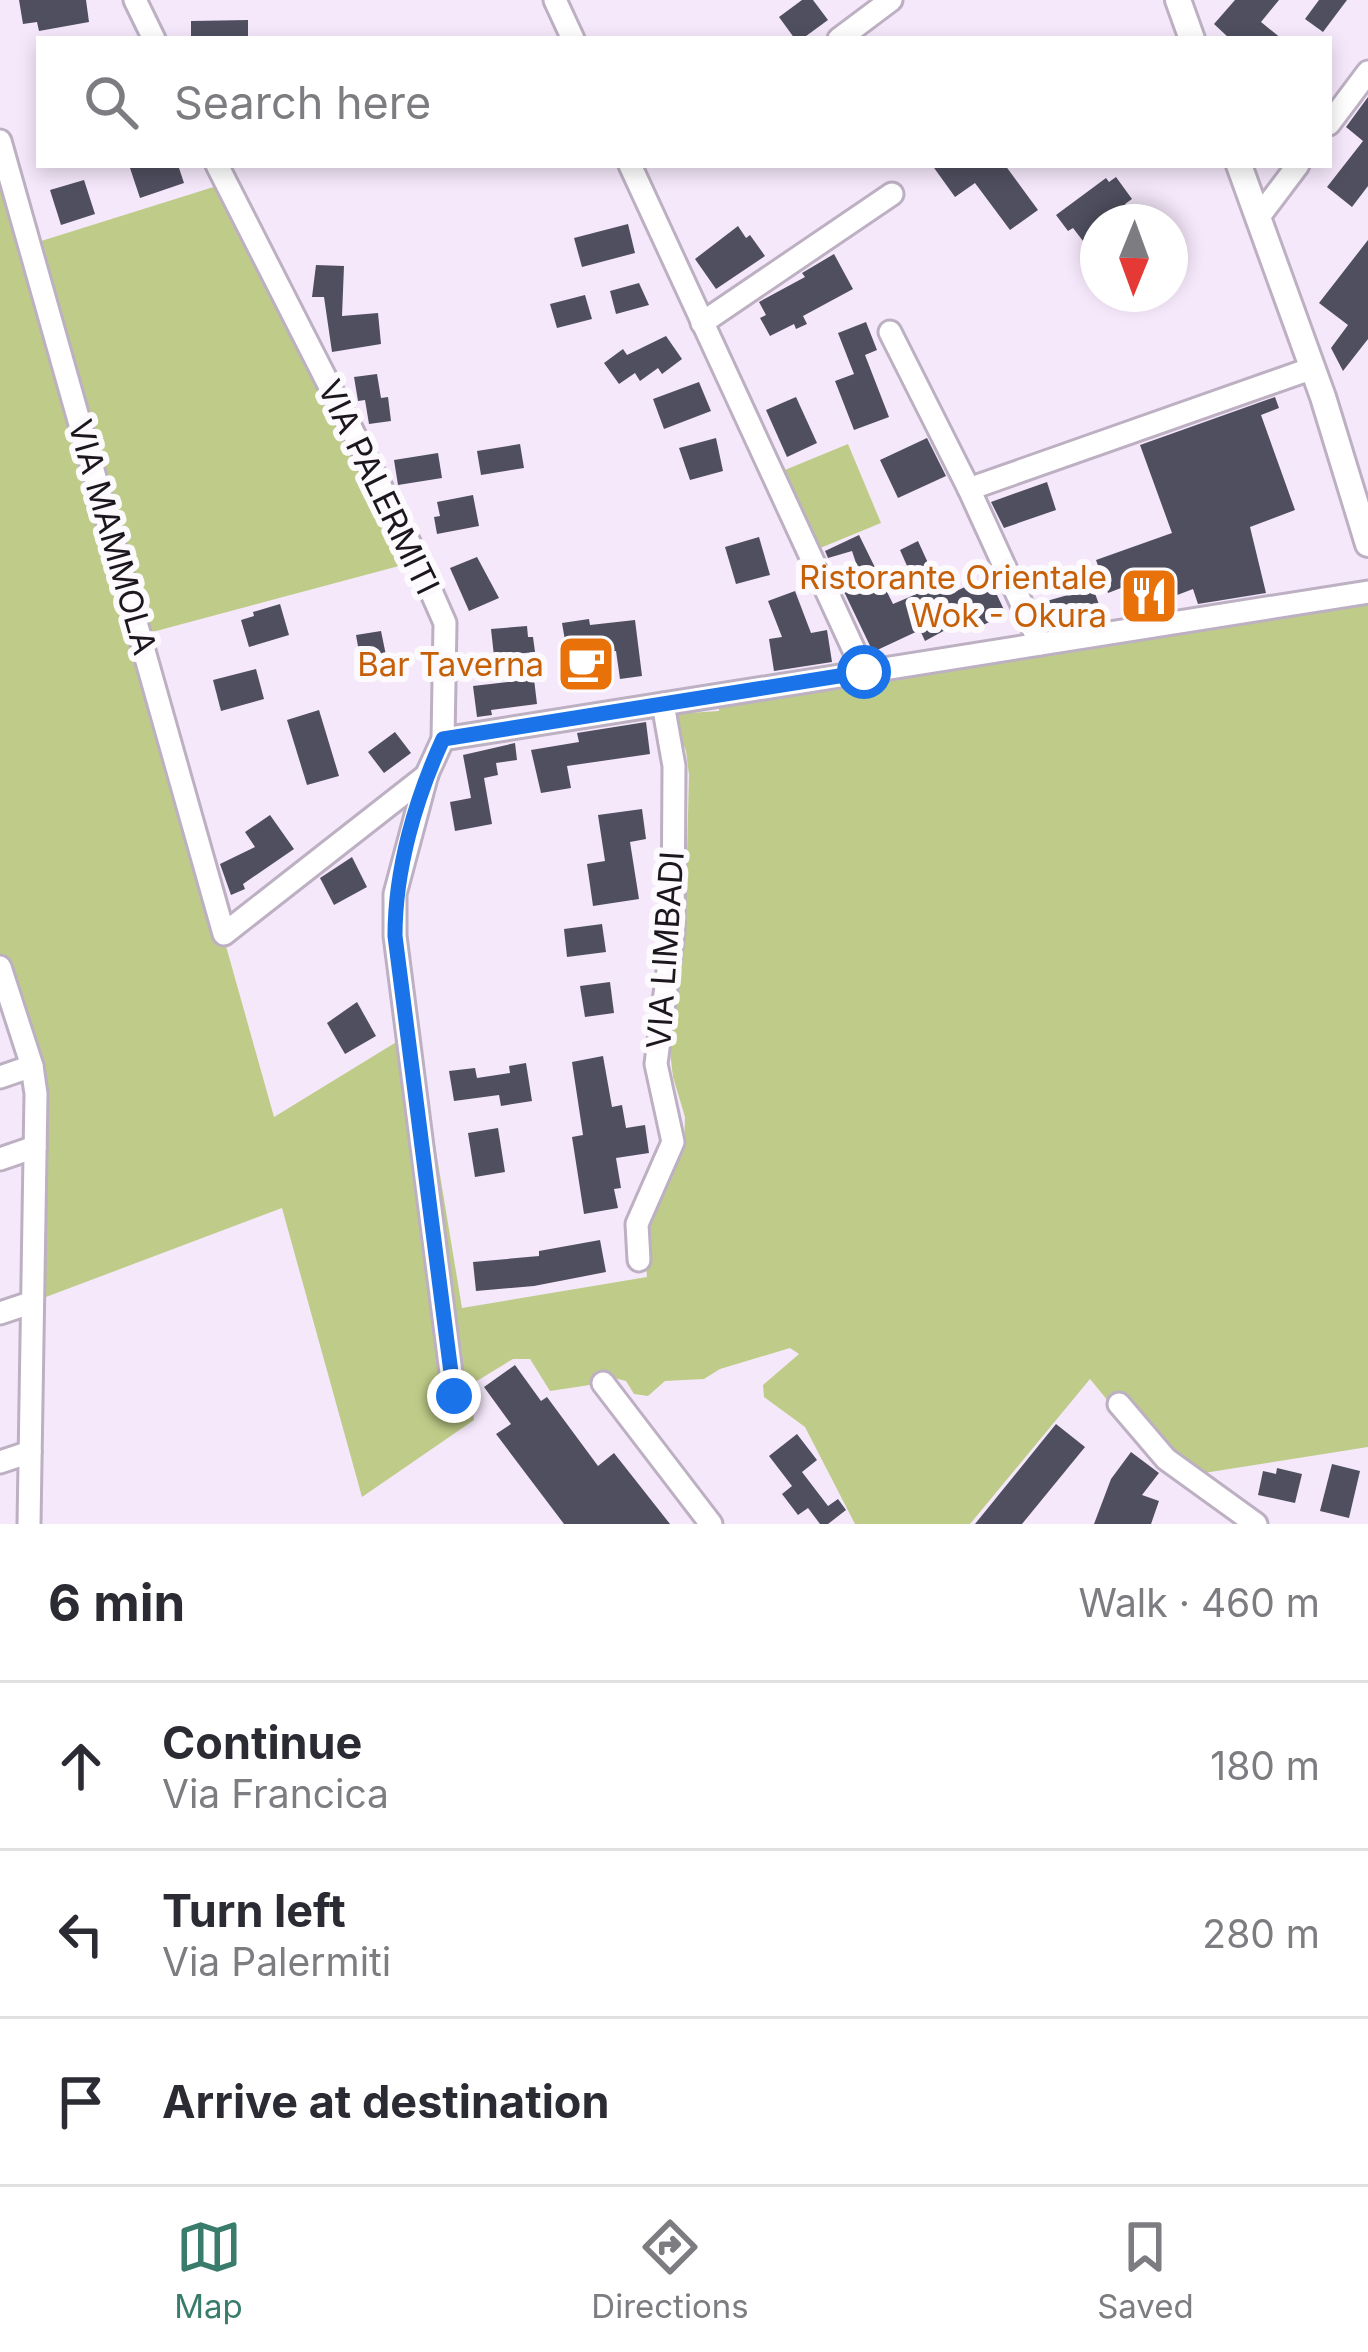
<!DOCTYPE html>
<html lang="en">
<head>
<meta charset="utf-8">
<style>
  body { margin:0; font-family:Inter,sans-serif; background:#f7f7f7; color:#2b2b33 }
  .compass { position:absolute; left:1080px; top:204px; width:108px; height:108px; border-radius:50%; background:#fff; box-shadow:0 6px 18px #0003; rotate:181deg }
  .stop { position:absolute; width:36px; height:36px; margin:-27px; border:9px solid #1a73e8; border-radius:50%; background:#fff }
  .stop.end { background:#1a73e8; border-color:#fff; box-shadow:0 3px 12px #0008 }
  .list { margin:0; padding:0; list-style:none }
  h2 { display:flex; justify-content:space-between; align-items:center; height:156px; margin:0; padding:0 48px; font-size:51px }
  h2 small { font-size:39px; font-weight:400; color:#7c7c81 }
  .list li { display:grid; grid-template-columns:78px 1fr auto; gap:36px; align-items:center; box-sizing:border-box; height:168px; padding:0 48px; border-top:3px solid #e1e1e2 }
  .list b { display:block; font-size:45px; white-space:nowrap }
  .list p { margin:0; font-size:39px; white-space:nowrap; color:#7c7c81 }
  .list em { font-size:39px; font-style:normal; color:#7c7c81 }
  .icon { flex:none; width:66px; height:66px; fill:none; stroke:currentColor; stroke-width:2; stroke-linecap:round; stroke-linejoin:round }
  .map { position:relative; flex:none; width:1368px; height:1524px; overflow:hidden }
  .search { position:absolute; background:#fff; box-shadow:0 6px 18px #0003; left:36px; right:36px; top:36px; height:132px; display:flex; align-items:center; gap:30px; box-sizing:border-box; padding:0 42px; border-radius:0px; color:#7c7c81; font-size:45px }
  .sheet { height:660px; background:#fff }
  nav { display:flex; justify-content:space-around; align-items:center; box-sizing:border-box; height:168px; border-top:3px solid #e1e1e2; background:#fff; font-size:33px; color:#7c7c81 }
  nav a { display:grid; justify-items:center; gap:6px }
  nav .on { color:#3a7c6c }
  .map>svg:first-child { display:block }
  .green { fill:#bfcc89 }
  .building { fill:#504f60 }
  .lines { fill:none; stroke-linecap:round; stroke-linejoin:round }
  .minor-casing { stroke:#bcb0c2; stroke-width:27 }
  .major-casing { stroke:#bcb0c2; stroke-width:30 }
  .minor { stroke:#fff; stroke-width:21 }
  .major { stroke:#fff; stroke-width:24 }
  .route { stroke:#1a73e8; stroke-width:15 }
  .labels { text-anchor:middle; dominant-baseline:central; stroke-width:12; stroke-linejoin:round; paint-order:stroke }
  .street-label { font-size:33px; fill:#1c171e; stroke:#fcfafd }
  .food-label { font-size:33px; fill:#c56008; stroke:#fcfafd; text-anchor:end }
</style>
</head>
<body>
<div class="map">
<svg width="1368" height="1524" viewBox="0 0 1368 1524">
  <rect width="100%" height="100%" fill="#f5e8fb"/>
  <g class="green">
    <path d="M 0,141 L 274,1117 L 416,1030 L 462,1308 L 647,1277 L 644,1238 L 684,1146 L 685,1117 L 673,1077 L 669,1044 L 685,936 L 689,775 L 686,751 L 672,714 L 719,711 L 719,695 L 1368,590 L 1368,1447 L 1191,1475 L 1136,1435 L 1090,1379 L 970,1524 L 855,1524 L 805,1427 L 764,1397 L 763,1385 L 799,1354 L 790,1348 L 720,1369 L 704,1379 L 665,1381 L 648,1396 L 634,1394 L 626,1381 L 610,1377 L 603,1383 L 550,1391 L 530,1359 L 513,1359 L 472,1384 L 474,1420 L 362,1497 L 282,1208 L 30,1303 L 36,1094 L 0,967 Z"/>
    <path d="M 236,180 L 425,559 L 145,634 L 38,242 Z"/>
    <path d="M 848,444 L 881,523 L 813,551 L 780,472 Z"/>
  </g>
  <g class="building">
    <path d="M 19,0 L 86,0 L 89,22 L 39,31 L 37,22 L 23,24 Z"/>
    <path d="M 802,0 L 813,0 L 828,20 L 802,39 L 795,39 L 779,17 Z"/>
    <path d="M 1235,0 L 1279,0 L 1261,22 L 1282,39 L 1230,39 L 1214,24 Z"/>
    <path d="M 1319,0 L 1347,0 L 1323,32 L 1305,19 Z"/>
    <path d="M 248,20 L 248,39 L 191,39 L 191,21 Z"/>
    <path d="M 1368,97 L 1368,186 L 1352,207 L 1327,187 L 1363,141 L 1346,127 Z"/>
    <path d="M 129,165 L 178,165 L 184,183 L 140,198 Z"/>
    <path d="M 932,165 L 1005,165 L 1038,210 L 1010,230 L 975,183 L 955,197 Z"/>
    <path d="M 1116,177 L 1132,199 L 1125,204 L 1128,209 L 1110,222 L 1098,222 L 1098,230 L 1083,241 L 1073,228 L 1068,231 L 1056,215 L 1106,178 L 1109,182 Z"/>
    <path d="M 84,180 L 95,214 L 61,225 L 50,190 Z"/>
    <path d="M 628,224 L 635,253 L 582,267 L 574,238 Z"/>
    <path d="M 738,226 L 746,238 L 750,235 L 765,256 L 716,289 L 695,259 Z"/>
    <path d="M 1368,240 L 1368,339 L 1343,371 L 1331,348 L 1348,325 L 1319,303 Z"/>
    <path d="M 834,254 L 853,289 L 803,316 L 807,324 L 796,329 L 794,324 L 770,336 L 760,318 L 766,315 L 759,302 L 805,277 L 802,273 Z"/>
    <path d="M 316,265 L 344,266 L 342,316 L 378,313 L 381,344 L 332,352 L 324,297 L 312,297 Z"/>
    <path d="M 639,283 L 649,305 L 616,314 L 610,291 Z"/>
    <path d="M 585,295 L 592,319 L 557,328 L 550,304 Z"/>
    <path d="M 866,322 L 877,350 L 865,355 L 889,417 L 854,430 L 835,381 L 854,374 L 838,333 Z"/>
    <path d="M 666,336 L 682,359 L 662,374 L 658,368 L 640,381 L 635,373 L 619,384 L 604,363 L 623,349 L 627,355 Z"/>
    <path d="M 377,374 L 381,398 L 388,397 L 391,421 L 369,424 L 365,400 L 358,401 L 354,377 Z"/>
    <path d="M 699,382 L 711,411 L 664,429 L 653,399 Z"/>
    <path d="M 796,397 L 817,443 L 787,457 L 766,410 Z"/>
    <path d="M 1275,397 L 1279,408 L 1261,415 L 1295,510 L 1250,527 L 1266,593 L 1198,604 L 1193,589 L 1130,613 L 1121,588 L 1108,593 L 1096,560 L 1172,533 L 1140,445 Z"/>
    <path d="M 716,438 L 723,471 L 690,480 L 679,448 Z"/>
    <path d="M 927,438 L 946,476 L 898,498 L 880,460 Z"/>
    <path d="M 520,444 L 524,468 L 481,475 L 477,451 Z"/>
    <path d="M 438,453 L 442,478 L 398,485 L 394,460 Z"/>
    <path d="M 1047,482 L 1056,510 L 1004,528 L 991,502 Z"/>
    <path d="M 473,495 L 479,526 L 437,534 L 434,517 L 440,516 L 437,502 Z"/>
    <path d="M 859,535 L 893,604 L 919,593 L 900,550 L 918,541 L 938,585 L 943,583 L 948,595 L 988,576 L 1006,614 L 979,627 L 973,615 L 925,641 L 920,630 L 873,652 L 836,575 L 857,566 L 852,551 L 828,558 L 825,551 Z"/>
    <path d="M 759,537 L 770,575 L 736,584 L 725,547 Z"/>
    <path d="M 477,557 L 499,598 L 469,611 L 450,568 Z"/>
    <path d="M 1093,588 L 1101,610 L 1090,613 L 1091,620 L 1047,621 L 1043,602 Z"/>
    <path d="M 795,591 L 811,633 L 827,630 L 832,662 L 774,671 L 769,639 L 782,637 L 768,601 Z"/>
    <path d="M 280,604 L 289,635 L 249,647 L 241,620 L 254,616 L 253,612 Z"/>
    <path d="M 589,619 L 590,625 L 635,620 L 642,676 L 620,679 L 616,651 L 568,658 L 562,623 Z"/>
    <path d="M 527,626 L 528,637 L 533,637 L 535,652 L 494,656 L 491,629 Z"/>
    <path d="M 381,631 L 389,670 L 363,675 L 356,635 Z"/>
    <path d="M 256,669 L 264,699 L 221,711 L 213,680 Z"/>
    <path d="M 534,679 L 537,704 L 491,710 L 492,715 L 477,717 L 473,686 Z"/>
    <path d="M 319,710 L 339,776 L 307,785 L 287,720 Z"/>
    <path d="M 646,722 L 650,754 L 567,766 L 571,788 L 541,793 L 531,750 L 579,742 L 577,733 Z"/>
    <path d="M 395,732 L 411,753 L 384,773 L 368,752 Z"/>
    <path d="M 515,743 L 517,760 L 496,763 L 498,775 L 484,778 L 492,824 L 455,831 L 450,802 L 471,798 L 463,755 Z"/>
    <path d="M 642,809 L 646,839 L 630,842 L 639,899 L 593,906 L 587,864 L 605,861 L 598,815 Z"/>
    <path d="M 270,815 L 294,849 L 243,884 L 245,889 L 231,895 L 220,864 L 255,847 L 245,832 Z"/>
    <path d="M 352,857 L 367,887 L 334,905 L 320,878 Z"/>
    <path d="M 602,924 L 606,952 L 567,957 L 564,929 Z"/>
    <path d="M 610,982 L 614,1013 L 585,1017 L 580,986 Z"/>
    <path d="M 357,1002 L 376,1036 L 345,1054 L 327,1023 Z"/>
    <path d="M 603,1056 L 612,1107 L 622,1105 L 626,1128 L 645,1125 L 649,1153 L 616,1158 L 621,1188 L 614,1189 L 618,1208 L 584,1214 L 572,1137 L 583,1135 L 572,1062 Z"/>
    <path d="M 526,1063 L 532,1101 L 501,1106 L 499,1095 L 454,1101 L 449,1071 L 475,1068 L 477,1078 L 510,1073 L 509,1066 Z"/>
    <path d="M 498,1128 L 505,1172 L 475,1177 L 468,1133 Z"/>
    <path d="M 600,1240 L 606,1272 L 534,1286 L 476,1291 L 473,1262 L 539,1256 L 539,1251 Z"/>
    <path d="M 515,1365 L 541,1401 L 547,1397 L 598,1466 L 614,1453 L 670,1524 L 564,1524 L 496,1434 L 511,1424 L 484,1387 Z"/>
    <path d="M 1056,1424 L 1085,1447 L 1022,1524 L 975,1524 Z"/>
    <path d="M 797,1434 L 817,1460 L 802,1472 L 828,1506 L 838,1499 L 846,1510 L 828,1524 L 820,1524 L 808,1508 L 798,1515 L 782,1494 L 792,1486 L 769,1456 Z"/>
    <path d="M 1131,1452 L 1159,1473 L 1142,1495 L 1159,1501 L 1151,1524 L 1094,1524 L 1111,1479 Z"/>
    <path d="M 1332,1464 L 1360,1471 L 1349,1518 L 1320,1511 Z"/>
    <path d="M 1277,1468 L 1302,1474 L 1295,1503 L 1258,1495 L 1263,1471 L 1276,1474 Z"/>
  </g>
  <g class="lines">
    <g class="minor-casing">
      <g id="minor">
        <path d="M 135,0 L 154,39"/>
        <path d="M 555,0 L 573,39"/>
        <path d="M 839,39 L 891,0"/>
        <path d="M 1329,124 L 1368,72"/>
        <path d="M 0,141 L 224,934 L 427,775"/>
        <path d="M 217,165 L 413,550 L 445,623 L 443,739 L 427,774 L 395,894 L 395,936 L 454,1396"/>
        <path d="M 630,165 L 864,672"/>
        <path d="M 1258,218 L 1298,165"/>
        <path d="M 702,323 L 892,194"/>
        <path d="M 890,332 L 969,489 L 1040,644"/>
        <path d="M 969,489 L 1313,368"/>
        <path d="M 443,739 L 1368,592"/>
        <path d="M 0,967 L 32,1066 L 36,1094 L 29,1524"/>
        <path d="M 0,1077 L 32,1066"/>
        <path d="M 0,1159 L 35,1147"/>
        <path d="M 639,1260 L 637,1224 L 673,1142 L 656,1064 L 673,932 L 674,766 L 663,704"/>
        <path d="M 0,1313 L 30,1303"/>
        <path d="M 603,1383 L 711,1524"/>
        <path d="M 1119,1404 L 1166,1459 L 1256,1524"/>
        <path d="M 0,1462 L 30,1452"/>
      </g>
    </g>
    <g class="major-casing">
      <g id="major">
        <path d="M 1178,0 L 1192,39"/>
        <path d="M 1239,165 L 1323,397 L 1368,544"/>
      </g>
    </g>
    <use href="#minor" class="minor"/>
    <use href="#major" class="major"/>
  </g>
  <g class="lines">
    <path class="route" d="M 454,1396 L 395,936 C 395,870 415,800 443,739 L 864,672"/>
  </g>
  <defs>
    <g id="restaurant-square" transform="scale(3)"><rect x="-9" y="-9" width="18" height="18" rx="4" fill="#e8710a" stroke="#fcfafd"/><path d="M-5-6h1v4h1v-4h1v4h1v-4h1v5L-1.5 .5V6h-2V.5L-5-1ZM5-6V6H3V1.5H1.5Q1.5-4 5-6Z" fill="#fff"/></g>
    <g id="cafe-square" transform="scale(3)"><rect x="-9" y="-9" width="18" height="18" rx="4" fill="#e8710a" stroke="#fcfafd"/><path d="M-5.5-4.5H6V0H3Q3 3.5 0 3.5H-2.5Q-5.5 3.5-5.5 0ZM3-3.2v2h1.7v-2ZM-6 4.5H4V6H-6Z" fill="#fff"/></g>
  </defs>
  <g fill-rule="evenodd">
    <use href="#restaurant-square" x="1149" y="596"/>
    <use href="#cafe-square" x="586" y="664"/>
  </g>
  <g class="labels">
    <g class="street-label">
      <text transform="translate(379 487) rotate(64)">VIA PALERMITI</text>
      <text transform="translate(113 537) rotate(74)">VIA MAMMOLA</text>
      <text transform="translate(665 950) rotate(-86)">VIA LIMBADI</text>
    </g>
    <g class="food-label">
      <text x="1107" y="577">Ristorante Orientale<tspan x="1107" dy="38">Wok - Okura</tspan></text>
      <text x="544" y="664">Bar Taverna</text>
    </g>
  </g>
</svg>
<svg class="compass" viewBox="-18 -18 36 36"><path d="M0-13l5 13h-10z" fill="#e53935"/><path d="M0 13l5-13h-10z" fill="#7c7c81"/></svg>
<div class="stop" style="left:864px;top:672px"></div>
<div class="stop end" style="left:454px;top:1396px"></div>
<div class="search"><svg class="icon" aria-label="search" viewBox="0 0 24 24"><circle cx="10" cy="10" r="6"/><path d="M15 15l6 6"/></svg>Search here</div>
</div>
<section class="sheet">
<h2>6 min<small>Walk · 460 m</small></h2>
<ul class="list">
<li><svg class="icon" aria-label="ahead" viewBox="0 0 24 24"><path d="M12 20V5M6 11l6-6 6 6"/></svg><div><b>Continue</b><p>Via Francica</p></div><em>180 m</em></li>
<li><svg class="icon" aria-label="left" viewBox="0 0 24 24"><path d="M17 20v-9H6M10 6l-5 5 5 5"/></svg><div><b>Turn left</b><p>Via Palermiti</p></div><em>280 m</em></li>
<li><svg class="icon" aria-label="arrive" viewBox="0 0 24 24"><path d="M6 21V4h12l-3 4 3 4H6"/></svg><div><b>Arrive at destination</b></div></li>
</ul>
</section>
<nav>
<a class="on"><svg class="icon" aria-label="map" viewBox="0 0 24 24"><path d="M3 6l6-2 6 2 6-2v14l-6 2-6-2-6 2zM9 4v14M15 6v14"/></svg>Map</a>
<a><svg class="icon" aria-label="directions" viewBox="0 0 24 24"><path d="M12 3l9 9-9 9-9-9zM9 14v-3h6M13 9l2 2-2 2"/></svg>Directions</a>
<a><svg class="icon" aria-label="saved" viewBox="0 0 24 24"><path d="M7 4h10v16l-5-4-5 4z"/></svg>Saved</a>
</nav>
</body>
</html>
